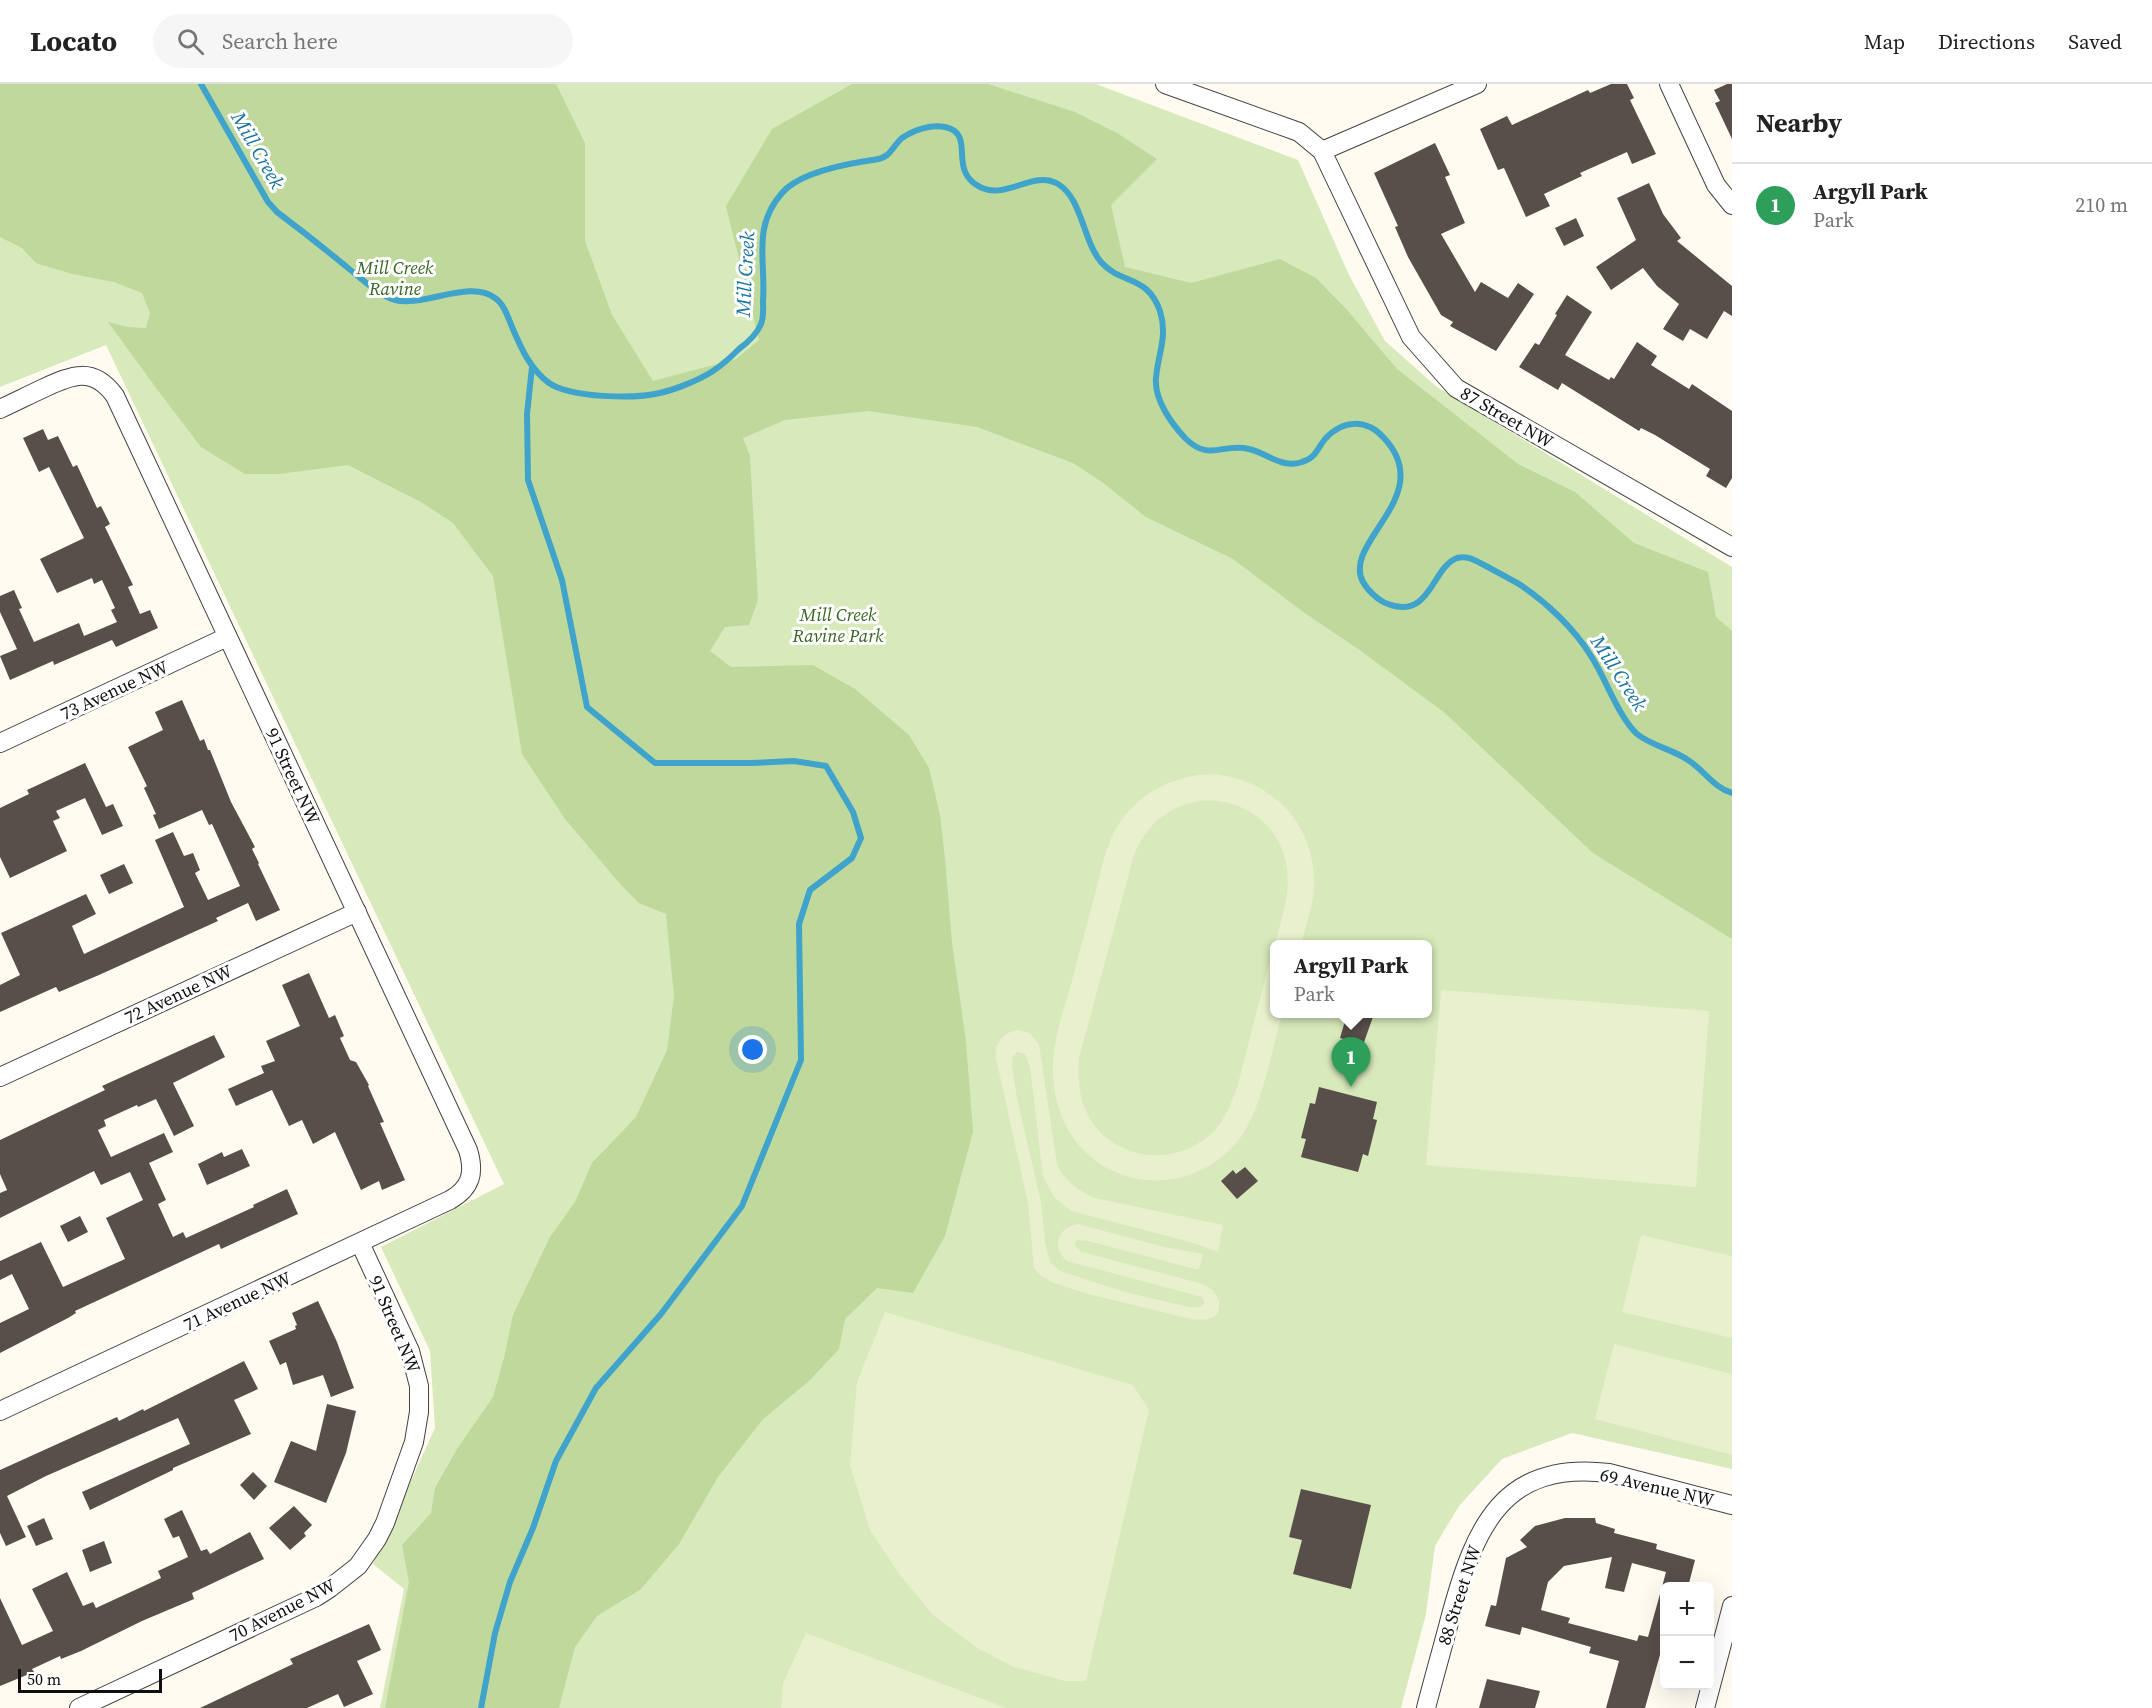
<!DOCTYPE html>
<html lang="en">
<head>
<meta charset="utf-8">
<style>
  body { margin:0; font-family:"Source Serif 4",serif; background:#f6f6f6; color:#222 }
  .controls { position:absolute; right:18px; bottom:18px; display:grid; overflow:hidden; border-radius:9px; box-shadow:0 6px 24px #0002 }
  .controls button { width:54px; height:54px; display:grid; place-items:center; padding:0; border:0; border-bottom:2px solid #e0e0e0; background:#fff; color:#222; font:30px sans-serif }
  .scale { position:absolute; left:18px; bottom:15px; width:144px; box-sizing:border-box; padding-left:6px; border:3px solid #0f0f0f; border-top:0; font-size:16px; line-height:21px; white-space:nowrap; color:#0f0f0f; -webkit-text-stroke:4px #fff; paint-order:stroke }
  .you { position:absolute; left:753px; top:966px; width:21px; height:21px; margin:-15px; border:4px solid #fff; border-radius:50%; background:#1a73e8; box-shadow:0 0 0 9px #1a73e833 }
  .badge { display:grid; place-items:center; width:39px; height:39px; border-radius:50%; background:#111827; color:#fff; font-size:20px; font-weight:700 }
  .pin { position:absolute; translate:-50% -50px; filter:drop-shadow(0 2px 3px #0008) }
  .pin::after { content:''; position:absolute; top:32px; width:21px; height:18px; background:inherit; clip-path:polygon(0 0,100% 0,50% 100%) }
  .popup { position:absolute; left:1270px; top:856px; width:162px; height:78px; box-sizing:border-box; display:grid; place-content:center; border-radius:9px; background:#fff; filter:drop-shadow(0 2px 4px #0005); font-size:20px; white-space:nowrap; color:#767676 }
  .popup b { font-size:22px; color:#222 }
  .popup::after { content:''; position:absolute; left:50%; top:100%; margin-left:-12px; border:12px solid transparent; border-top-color:#fff }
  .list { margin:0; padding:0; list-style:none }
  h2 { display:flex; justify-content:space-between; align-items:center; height:78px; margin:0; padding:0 24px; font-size:26px }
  h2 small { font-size:20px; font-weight:400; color:#767676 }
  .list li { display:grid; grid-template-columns:39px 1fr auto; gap:18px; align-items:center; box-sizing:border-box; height:84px; padding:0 24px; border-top:2px solid #e0e0e0 }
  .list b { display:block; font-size:22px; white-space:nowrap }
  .list p { margin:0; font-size:20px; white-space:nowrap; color:#767676 }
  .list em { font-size:20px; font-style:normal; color:#767676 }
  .icon { flex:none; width:33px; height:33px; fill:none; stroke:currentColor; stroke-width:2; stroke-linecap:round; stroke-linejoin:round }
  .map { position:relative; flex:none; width:1732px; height:1624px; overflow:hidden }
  header { display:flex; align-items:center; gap:36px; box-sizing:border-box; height:84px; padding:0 30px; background:#fff; border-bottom:2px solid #e0e0e0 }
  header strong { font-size:28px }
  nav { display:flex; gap:33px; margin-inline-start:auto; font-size:21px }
  .search { width:420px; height:54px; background:#f6f6f6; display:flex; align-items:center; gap:15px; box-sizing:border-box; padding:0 21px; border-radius:33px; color:#767676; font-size:22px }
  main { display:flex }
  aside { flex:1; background:#fff }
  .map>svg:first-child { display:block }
  .green { fill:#d8e9bb; fill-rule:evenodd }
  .forest { fill:#bed99b }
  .pitch { fill:#e8f0cd }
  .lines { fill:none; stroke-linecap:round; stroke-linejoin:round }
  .stream { stroke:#3fa3cb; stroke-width:6 }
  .building { fill:#584f4b }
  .minor-casing { stroke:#424242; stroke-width:20 }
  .minor { stroke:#fff; stroke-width:18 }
  .labels { text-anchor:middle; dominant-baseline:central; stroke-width:6; stroke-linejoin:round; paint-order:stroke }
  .park-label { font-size:18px; font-style:italic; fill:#366620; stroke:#fff }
  .street-label { font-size:18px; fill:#0f0f0f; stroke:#fff }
  .water-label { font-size:20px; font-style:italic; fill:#1a749f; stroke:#fff }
</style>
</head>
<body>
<header>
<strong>Locato</strong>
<div class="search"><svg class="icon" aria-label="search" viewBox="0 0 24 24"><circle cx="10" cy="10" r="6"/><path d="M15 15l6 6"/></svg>Search here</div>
<nav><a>Map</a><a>Directions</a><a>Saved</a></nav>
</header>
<main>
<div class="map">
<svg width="1732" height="1624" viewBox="0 0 1732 1624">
  <rect width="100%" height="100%" fill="#fffbf1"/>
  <path class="green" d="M 0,0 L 1096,0 L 1298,76 L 1349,191 L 1385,257 L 1437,303 L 1732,483 L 1732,1385 L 1572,1349 L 1502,1375 L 1459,1422 L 1435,1462 L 1426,1530 L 1401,1624 L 380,1624 L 404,1505 L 373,1480 L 435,1344 L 430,1267 L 381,1163 L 504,1100 L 106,261 L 0,303 ZM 1274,860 L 1428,860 L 1428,930 L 1274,930 Z"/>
  <path class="forest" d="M 0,0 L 556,0 L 585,59 L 585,157 L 612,231 L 653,297 L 736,275 L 759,256 L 726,122 L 772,45 L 852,0 L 988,0 L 1075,28 L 1117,49 L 1157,75 L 1111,121 L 1125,183 L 1191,199 L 1280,175 L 1316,194 L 1348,227 L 1397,285 L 1518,380 L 1575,408 L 1634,459 L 1708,488 L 1716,533 L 1732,547 L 1732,855 L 1593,769 L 1445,629 L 1361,567 L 1306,530 L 1233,475 L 1146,433 L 1102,398 L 1073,379 L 977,343 L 868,327 L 785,336 L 743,354 L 750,372 L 758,516 L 749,541 L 725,543 L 710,567 L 731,583 L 813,581 L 855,605 L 909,651 L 929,684 L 940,731 L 945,775 L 952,859 L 966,958 L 973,1048 L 945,1152 L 913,1209 L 877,1204 L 845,1235 L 839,1265 L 809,1297 L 763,1335 L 718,1393 L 679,1460 L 641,1505 L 597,1532 L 575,1563 L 559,1624 L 385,1624 L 409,1498 L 402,1461 L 431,1429 L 435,1404 L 457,1365 L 493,1313 L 504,1274 L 513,1231 L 550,1153 L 575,1118 L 592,1079 L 636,1033 L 667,966 L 674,912 L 666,830 L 639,819 L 622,802 L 565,735 L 522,670 L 493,492 L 453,439 L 421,418 L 348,381 L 279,390 L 245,390 L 201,363 L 159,308 L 108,238 L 128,243 L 146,244 L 150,229 L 142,209 L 114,198 L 72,190 L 36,179 L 22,164 L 0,153 Z"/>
  <g class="pitch">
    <path d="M 1209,690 C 1270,693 1316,739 1314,802 C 1313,822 1306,841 1301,860 L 1275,860 C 1282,833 1293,804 1285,775 C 1271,720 1204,698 1160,734 C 1148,744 1140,757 1134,771 L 1079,974 C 1078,992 1078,1010 1086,1027 C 1109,1077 1176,1085 1213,1048 C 1225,1036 1231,1019 1237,1004 L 1274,861 L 1274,930 L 1282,930 C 1272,966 1261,1029 1238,1057 C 1184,1122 1082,1104 1058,1022 C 1054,1007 1052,992 1053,977 C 1055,947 1067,917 1074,889 C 1081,862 1088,836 1095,810 C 1102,782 1107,753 1126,730 C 1147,705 1177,692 1209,690 Z"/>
    <path d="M 1441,906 L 1709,927 L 1696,1103 L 1426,1081 Z"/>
    <path d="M 1017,946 L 1030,949 L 1039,960 L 1057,1080 C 1064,1097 1078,1106 1095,1114 L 1223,1141 L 1218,1168 L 1194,1159 L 1071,1127 L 1054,1113 L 1043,1093 L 1030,983 L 1025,970 L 1017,968 L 1013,972 L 1012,982 L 1017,1014 L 1041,1118 L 1045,1159 L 1050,1178 L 1060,1187 L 1125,1208 L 1189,1223 L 1200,1223 L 1205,1219 L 1202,1213 L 1067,1177 C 1050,1163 1058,1143 1078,1140 L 1164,1163 L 1203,1170 L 1199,1186 L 1088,1157 L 1077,1156 L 1074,1161 L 1082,1168 L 1203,1200 L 1213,1206 L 1219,1217 C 1221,1237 1207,1237 1191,1235 L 1088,1210 L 1054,1199 L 1041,1192 L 1034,1184 L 1028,1119 L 996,974 C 995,959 1002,949 1017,946 Z"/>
    <path d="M 1641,1151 L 1732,1172 L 1732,1254 L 1622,1228 Z"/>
    <path d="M 885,1228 L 1133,1301 L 1149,1326 L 1086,1597 L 1065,1597 L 1014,1583 L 979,1565 L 934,1532 L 899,1490 L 870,1446 L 850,1381 L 857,1298 Z"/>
    <path d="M 1614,1260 L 1732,1290 L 1732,1371 L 1595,1335 Z"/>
    <path d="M 806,1549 L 1007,1624 L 781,1624 L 783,1599 Z"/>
  </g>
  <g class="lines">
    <g class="stream">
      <path d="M 201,0 L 268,118 L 277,128 C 301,146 325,165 348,184 C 362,195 378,211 395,216 C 425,223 470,195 495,214 C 504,220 508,233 512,243 C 521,264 530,285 549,299 C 571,314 635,315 660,309 C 677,305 699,296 713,287 C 722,281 731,273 739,265 C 747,259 757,250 761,240 C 764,233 763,225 763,217 C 766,176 752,143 782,109 C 798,90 841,81 866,77 C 875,75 879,77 887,71 C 893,66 896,59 902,54 C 914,46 931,40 945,43 C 978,50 945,87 982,104 C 1008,115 1033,86 1058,100 C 1082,114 1083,157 1101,178 C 1121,201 1147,190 1160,227 C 1168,253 1158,269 1156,294 C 1154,315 1171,339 1185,354 C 1210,379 1223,358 1249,365 C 1267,369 1282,385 1302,378 C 1316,374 1317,365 1325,355 C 1343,335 1367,335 1384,354 C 1438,412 1341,458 1363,498 C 1368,507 1379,517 1388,520 C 1431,536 1431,484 1457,474 C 1461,473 1465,473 1469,474 C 1475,475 1511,496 1519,500 C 1546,518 1574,544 1591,572 C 1605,593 1619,634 1637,650 C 1652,662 1672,665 1688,676 C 1705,687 1713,703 1732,709"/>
      <path d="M 481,1624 L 495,1549 L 510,1498 L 533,1444 L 556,1377 L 596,1304 L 661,1230 L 742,1122 L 801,976 L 799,840 L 810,806 L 852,774 L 861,754 L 853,728 L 826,682 L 794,677 L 751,679 L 655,679 L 587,623 L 562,496 L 528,396 L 527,330 L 532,283"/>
    </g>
  </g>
  <g class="building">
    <path d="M 1611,0 L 1627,0 L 1634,14 L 1630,16 L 1656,70 L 1632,80 L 1627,68 L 1580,89 L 1582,92 L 1544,110 L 1550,122 L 1526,133 L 1504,84 L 1498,86 L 1480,45 L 1507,32 L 1512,41 L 1588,6 L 1590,9 Z"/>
    <path d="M 1727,0 L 1732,0 L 1732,55 L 1715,19 L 1720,17 L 1714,6 Z"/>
    <path d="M 1435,59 L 1450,91 L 1445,93 L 1465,139 L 1441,150 L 1475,208 L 1481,198 L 1508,214 L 1518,199 L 1534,210 L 1496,267 L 1450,242 L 1453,238 L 1441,231 L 1408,173 L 1395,143 L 1398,142 L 1374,89 Z"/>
    <path d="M 1649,99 L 1663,130 L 1681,154 L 1677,157 L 1732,202 L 1732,232 L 1724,227 L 1707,255 L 1690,245 L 1683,257 L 1663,245 L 1679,220 L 1657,202 L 1643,184 L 1611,206 L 1596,183 L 1636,156 L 1617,114 Z"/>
    <path d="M 1576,134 L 1584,152 L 1564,162 L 1555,144 Z"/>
    <path d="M 1567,211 L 1592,228 L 1565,271 L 1609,296 L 1611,293 L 1614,295 L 1637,258 L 1657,272 L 1651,281 L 1689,305 L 1692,300 L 1732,327 L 1732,394 L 1726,404 L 1706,392 L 1710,385 L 1655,351 L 1641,344 L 1639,347 L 1562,299 L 1558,306 L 1519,283 L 1535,259 L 1539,261 L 1557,231 L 1555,230 Z"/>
    <path d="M 43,345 L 48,356 L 58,352 L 73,383 L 77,381 L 97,424 L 101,422 L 110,440 L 105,443 L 133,501 L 128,503 L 140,530 L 150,526 L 158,544 L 116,563 L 112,556 L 54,581 L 53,577 L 10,596 L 0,572 L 17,565 L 0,528 L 0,512 L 14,506 L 22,524 L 19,525 L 34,558 L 79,539 L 84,552 L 117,538 L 111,526 L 115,524 L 102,496 L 94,500 L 92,494 L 57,509 L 40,475 L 84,454 L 49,383 L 39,388 L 23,354 Z"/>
    <path d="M 182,616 L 200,657 L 204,655 L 208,666 L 210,666 L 231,718 L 255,763 L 252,765 L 259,779 L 258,780 L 280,826 L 256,837 L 248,819 L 216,834 L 218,837 L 99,891 L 59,908 L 56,903 L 0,928 L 0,901 L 20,891 L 1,849 L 86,810 L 96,830 L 72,842 L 84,870 L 184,823 L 155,756 L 173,748 L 184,772 L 193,769 L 200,786 L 195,789 L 208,816 L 240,802 L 212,740 L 209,741 L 202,726 L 159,745 L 153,731 L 156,730 L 144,704 L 147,702 L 128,663 L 163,646 L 155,628 Z"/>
    <path d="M 85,679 L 106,723 L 113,720 L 123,742 L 102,751 L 85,714 L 56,727 L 60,734 L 53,737 L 67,767 L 10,794 L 0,773 L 0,724 L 29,710 L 27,706 Z"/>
    <path d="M 124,780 L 133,799 L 109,810 L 100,791 Z"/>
    <path d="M 309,889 L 329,934 L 335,931 L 344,952 L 340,954 L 350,976 L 356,978 L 369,1001 L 368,1002 L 384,1038 L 380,1039 L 405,1096 L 382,1106 L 379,1097 L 361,1106 L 335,1048 L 313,1060 L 302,1036 L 289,1042 L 272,1006 L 236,1022 L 228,1005 L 264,989 L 261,982 L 275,977 L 266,957 L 300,942 L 282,901 Z"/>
    <path d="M 1347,930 L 1374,930 L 1363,961 L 1340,954 Z"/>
    <path d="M 214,951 L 225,973 L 173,999 L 194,1042 L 174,1052 L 156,1015 L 138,1023 L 137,1021 L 104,1036 L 106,1042 L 98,1046 L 111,1073 L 164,1049 L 173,1068 L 149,1079 L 166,1116 L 158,1120 L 173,1153 L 183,1148 L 186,1154 L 254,1123 L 253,1121 L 287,1105 L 298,1130 L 221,1165 L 219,1160 L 75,1227 L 76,1229 L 68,1234 L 0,1269 L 0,1239 L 29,1225 L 12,1190 L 0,1196 L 0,1177 L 41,1158 L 63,1203 L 125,1175 L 106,1134 L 143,1116 L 130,1088 L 101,1101 L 94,1087 L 0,1134 L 0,1109 L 7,1106 L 0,1090 L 0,1056 L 105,1006 L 102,1002 Z"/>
    <path d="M 1319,1003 L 1377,1018 L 1373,1035 L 1377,1036 L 1368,1072 L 1363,1070 L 1358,1088 L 1301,1073 L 1306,1055 L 1301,1054 L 1310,1019 L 1315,1020 Z"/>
    <path d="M 242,1065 L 250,1082 L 207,1101 L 198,1080 L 222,1068 L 224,1073 Z"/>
    <path d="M 1245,1083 L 1258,1097 L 1237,1115 L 1221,1097 L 1233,1086 L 1236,1090 Z"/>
    <path d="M 80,1132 L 88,1148 L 68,1158 L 60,1142 Z"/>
    <path d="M 318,1217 L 337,1258 L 354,1304 L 331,1313 L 323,1291 L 293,1301 L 286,1278 L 280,1281 L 269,1257 L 296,1245 L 295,1242 L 297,1241 L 292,1229 Z"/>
    <path d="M 244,1277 L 258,1305 L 234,1316 L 251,1350 L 173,1384 L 173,1386 L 90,1426 L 82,1408 L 190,1360 L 178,1334 L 46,1392 L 7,1412 L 26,1453 L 6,1462 L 0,1449 L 0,1386 L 117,1333 L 119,1337 L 143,1325 L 144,1327 Z"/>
    <path d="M 327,1320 L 356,1327 L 346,1369 L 326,1419 L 274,1398 L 291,1357 L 316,1367 Z"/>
    <path d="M 253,1388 L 267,1402 L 254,1416 L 240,1401 Z"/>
    <path d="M 1301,1405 L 1371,1421 L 1351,1505 L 1293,1490 L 1302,1456 L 1289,1453 Z"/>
    <path d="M 294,1422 L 312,1441 L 304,1449 L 306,1452 L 290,1466 L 269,1444 Z"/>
    <path d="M 182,1426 L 201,1467 L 207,1465 L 210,1470 L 250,1448 L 264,1475 L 192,1509 L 194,1515 L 142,1537 L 81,1567 L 61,1575 L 60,1572 L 32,1585 L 34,1588 L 0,1602 L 0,1514 L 22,1561 L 53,1547 L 32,1505 L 67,1488 L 83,1522 L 93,1518 L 96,1524 L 161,1494 L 158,1487 L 188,1473 L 179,1452 L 173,1454 L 164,1435 Z"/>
    <path d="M 44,1434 L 53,1455 L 36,1462 L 27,1442 Z"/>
    <path d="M 1565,1434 L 1595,1434 L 1596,1439 L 1615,1445 L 1614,1449 L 1657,1460 L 1656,1465 L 1695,1476 L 1688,1503 L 1662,1503 L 1666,1488 L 1632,1479 L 1624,1508 L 1605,1504 L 1612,1473 L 1564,1482 L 1548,1498 L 1541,1526 L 1570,1534 L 1568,1539 L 1637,1557 L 1639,1551 L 1648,1553 L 1660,1510 L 1665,1510 L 1665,1553 L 1645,1624 L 1606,1624 L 1619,1577 L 1589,1569 L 1591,1563 L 1522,1543 L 1520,1551 L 1485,1542 L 1491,1521 L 1496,1522 L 1506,1474 L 1527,1463 L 1520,1456 L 1535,1442 Z"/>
    <path d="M 104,1457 L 112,1479 L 90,1488 L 82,1466 Z"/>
    <path d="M 369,1540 L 381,1566 L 357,1577 L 373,1610 L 344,1623 L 338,1610 L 307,1624 L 200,1624 L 293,1580 L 290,1575 Z"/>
    <path d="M 1487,1595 L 1540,1607 L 1535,1624 L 1479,1624 Z"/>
  </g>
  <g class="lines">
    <g class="minor-casing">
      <g id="minor">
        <path d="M 1165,0 L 1299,48 L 1322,67 L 1411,253 L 1456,304 L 1732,463"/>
        <path d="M 1669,0 L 1716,101 L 1732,121"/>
        <path d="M 1322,67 L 1477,0"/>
        <path d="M 0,325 C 15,318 29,311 44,304 C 72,291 93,282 115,312 L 468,1066 C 475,1089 471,1104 450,1116 L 0,1327"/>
        <path d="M 0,659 L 227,553"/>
        <path d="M 0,993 L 357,828"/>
        <path d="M 79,1624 L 316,1513 L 330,1504 L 358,1482 L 377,1455 L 385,1439 L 414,1358 L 419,1328 L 419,1302 L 410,1267 L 360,1159"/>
        <path d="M 1426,1624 C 1434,1593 1443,1562 1451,1531 C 1475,1443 1503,1376 1609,1389 L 1732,1421"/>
        <path d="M 1705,1624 L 1732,1522"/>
      </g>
    </g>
    <use href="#minor" class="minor"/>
  </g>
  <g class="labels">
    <g class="park-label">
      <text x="395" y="183">Mill Creek<tspan x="395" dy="21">Ravine</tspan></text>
      <text x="838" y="530">Mill Creek<tspan x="838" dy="21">Ravine Park</tspan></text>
    </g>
    <g class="street-label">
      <text transform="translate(1507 333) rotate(30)">87 Street NW</text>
      <text transform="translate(114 606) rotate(-25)">73 Avenue NW</text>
      <text transform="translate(293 692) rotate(65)">91 Street NW</text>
      <text transform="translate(178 910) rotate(-25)">72 Avenue NW</text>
      <text transform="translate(237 1217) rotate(-25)">71 Avenue NW</text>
      <text transform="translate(395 1240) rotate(67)">91 Street NW</text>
      <text transform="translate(1657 1403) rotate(13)">69 Avenue NW</text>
      <text transform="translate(1459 1511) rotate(-72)">88 Street NW</text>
      <text transform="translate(282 1526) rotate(-27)">70 Avenue NW</text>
    </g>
    <g class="water-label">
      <text transform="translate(258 66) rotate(60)">Mill Creek</text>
      <text transform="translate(745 190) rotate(-87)">Mill Creek</text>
      <text transform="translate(1619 589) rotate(57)">Mill Creek</text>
    </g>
  </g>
</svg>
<div class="controls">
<button>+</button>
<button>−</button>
</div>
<div class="scale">50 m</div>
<div class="you"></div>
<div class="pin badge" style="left:1351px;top:1003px;background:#2e9e5b">1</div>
<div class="popup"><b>Argyll Park</b>Park</div>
</div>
<aside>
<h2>Nearby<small></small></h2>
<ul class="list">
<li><span class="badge" style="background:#2e9e5b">1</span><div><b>Argyll Park</b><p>Park</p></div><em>210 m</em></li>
</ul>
</aside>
</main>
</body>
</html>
